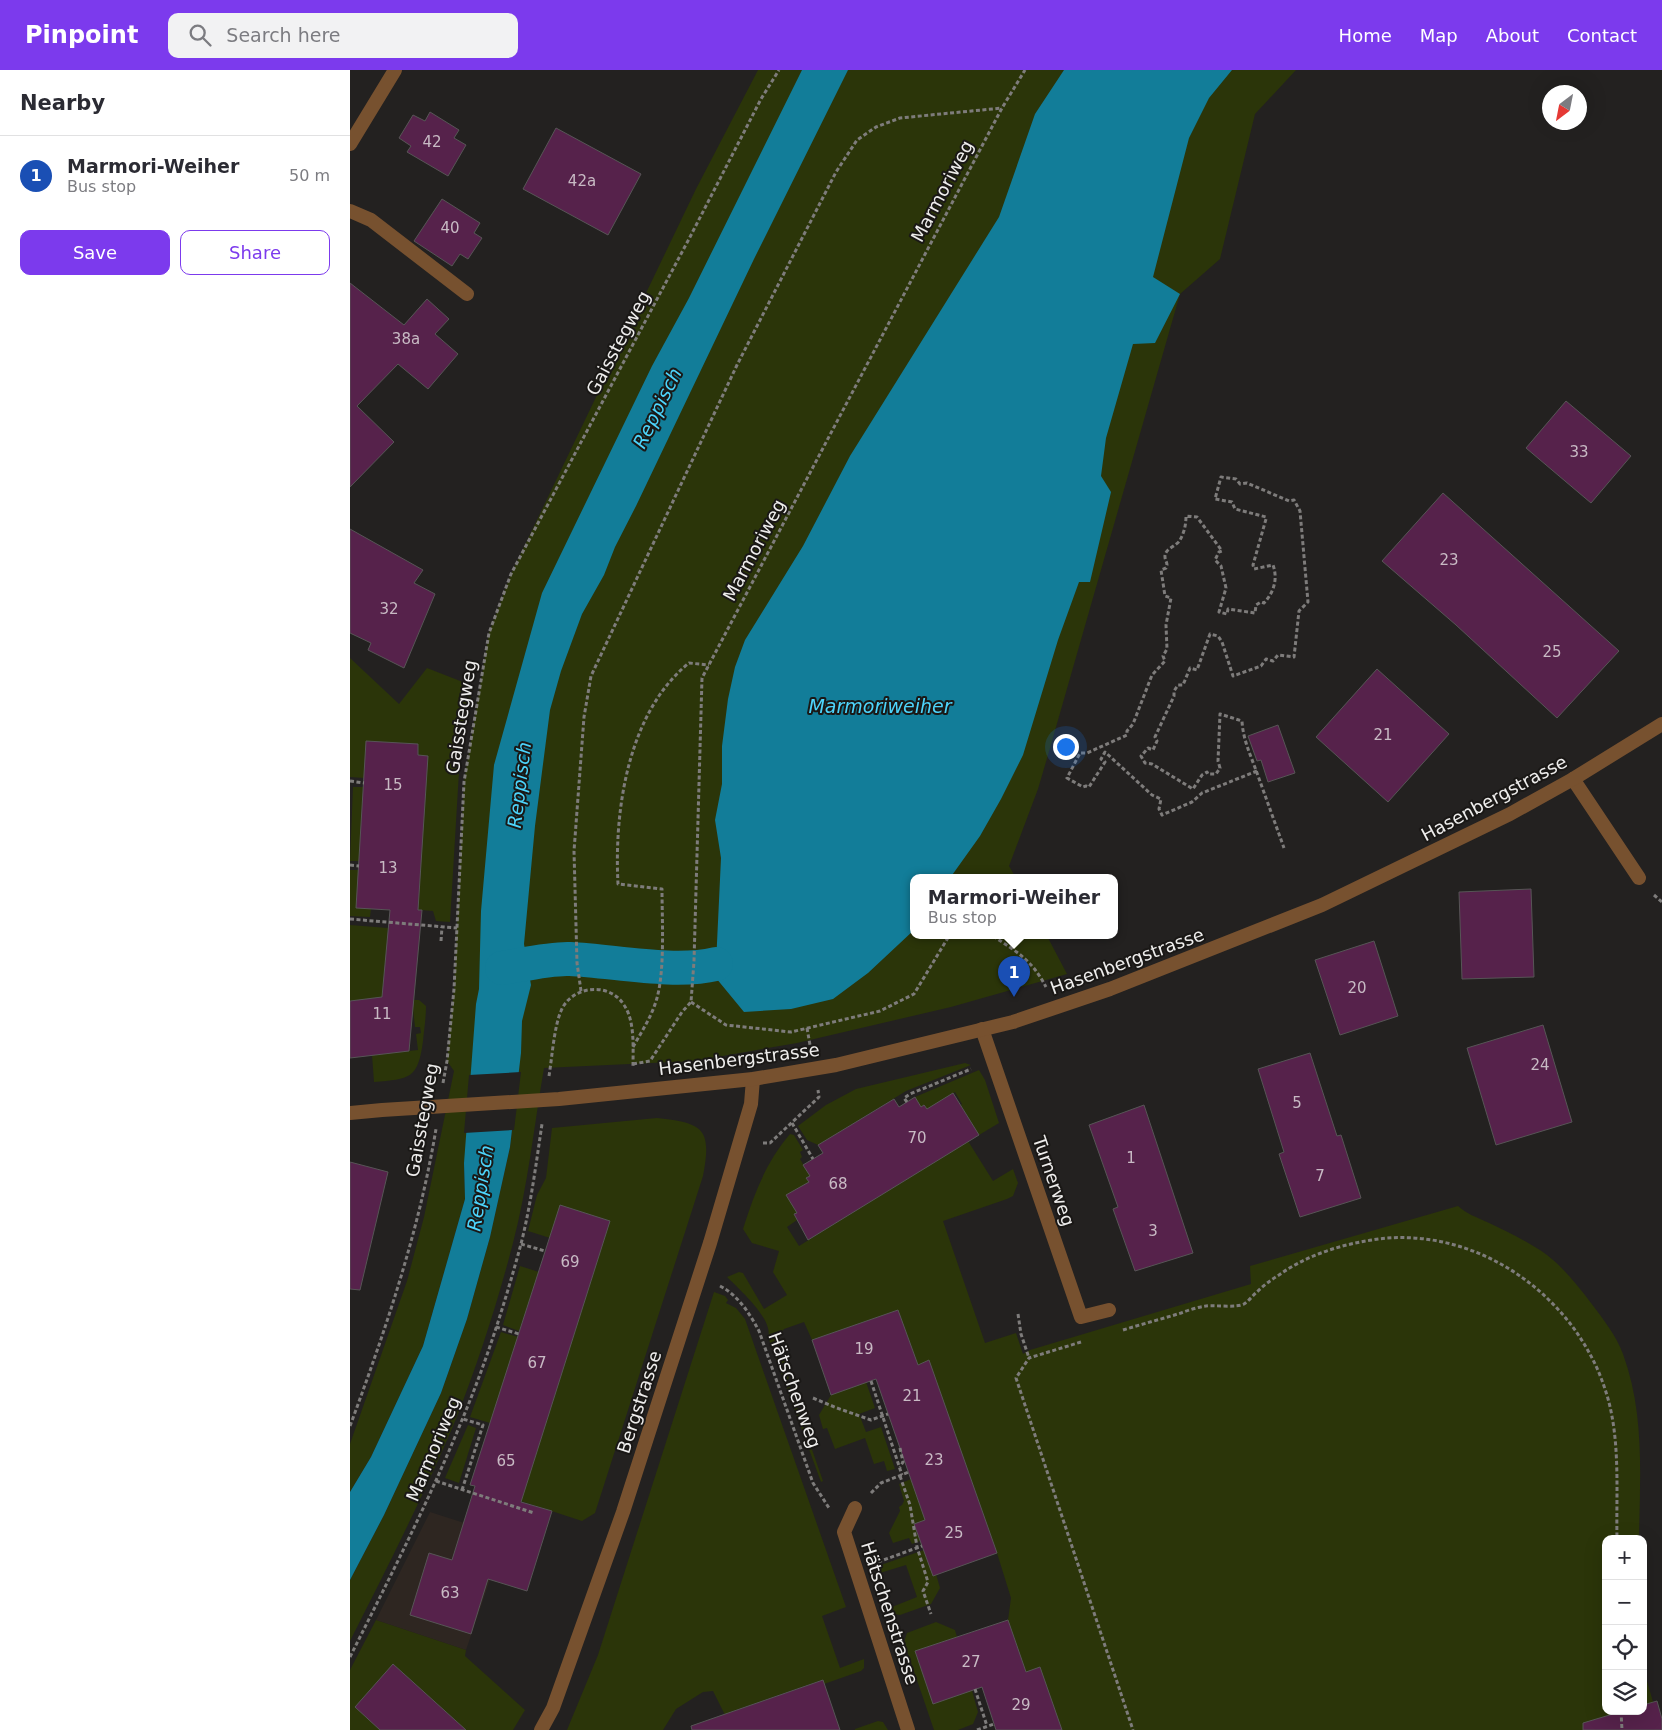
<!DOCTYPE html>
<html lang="en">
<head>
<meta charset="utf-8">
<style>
  body { margin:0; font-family:"DejaVu Sans",sans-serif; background:#f2f2f3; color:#2b2b33 }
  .controls { position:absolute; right:15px; bottom:15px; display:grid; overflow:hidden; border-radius:10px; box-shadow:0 5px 20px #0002 }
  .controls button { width:45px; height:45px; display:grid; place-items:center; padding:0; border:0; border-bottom:1px solid #e1e1e2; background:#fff; color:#2b2b33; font:25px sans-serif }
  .compass { position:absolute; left:1192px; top:15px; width:45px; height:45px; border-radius:50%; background:#fff; box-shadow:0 5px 20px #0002; rotate:212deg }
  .you { position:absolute; left:715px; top:676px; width:18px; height:18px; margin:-12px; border:4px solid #fff; border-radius:50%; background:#1a73e8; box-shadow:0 0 0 8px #1a73e833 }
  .badge { display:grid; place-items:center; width:32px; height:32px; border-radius:50%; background:#7c3aed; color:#fff; font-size:16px; font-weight:700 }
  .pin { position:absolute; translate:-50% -41px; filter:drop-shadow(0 1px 2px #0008) }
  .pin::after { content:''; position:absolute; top:26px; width:18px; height:15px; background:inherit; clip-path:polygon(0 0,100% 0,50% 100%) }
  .popup { position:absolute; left:560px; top:804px; width:208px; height:65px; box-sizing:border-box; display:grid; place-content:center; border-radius:10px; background:#fff; filter:drop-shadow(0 1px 4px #0005); font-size:16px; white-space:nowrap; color:#7c7c81 }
  .popup b { font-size:19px; color:#2b2b33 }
  .popup::after { content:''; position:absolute; left:50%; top:100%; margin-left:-10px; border:10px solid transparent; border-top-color:#fff }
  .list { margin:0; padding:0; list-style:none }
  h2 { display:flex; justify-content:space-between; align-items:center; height:65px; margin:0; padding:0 20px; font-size:21px }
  h2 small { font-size:16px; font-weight:400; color:#7c7c81 }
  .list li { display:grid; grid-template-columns:32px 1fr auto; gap:15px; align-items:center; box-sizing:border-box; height:80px; padding:0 20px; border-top:1px solid #e1e1e2 }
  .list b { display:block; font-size:19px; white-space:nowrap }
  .list p { margin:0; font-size:16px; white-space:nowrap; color:#7c7c81 }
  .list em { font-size:16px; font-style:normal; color:#7c7c81 }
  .actions { display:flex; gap:10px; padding:15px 20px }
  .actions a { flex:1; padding:11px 0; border:1px solid #7c3aed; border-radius:10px; text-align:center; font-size:18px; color:#7c3aed }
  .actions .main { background:#7c3aed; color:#fff }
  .icon { flex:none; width:28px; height:28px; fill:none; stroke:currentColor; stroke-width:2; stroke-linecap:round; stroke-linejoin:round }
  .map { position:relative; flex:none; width:1312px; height:1660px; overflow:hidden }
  header { display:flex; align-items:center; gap:30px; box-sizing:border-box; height:70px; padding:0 25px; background:#7c3aed; color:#fff }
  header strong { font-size:24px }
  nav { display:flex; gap:28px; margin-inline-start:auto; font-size:18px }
  .search { width:350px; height:45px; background:#f2f2f3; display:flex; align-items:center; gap:12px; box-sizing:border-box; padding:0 18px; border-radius:10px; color:#7c7c81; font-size:19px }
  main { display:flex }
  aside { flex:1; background:#fff }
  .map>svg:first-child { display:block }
  .built { fill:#2e2621 }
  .green { fill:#2b3509 }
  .water { fill:#127d99 }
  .pier { fill:#232120 }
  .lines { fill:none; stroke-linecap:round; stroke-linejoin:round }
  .canal { stroke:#127d99; stroke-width:34 }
  .building { fill:#56224b; stroke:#575556 }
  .path { stroke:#7e7c7b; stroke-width:3; stroke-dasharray:4 2.5; stroke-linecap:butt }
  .service { stroke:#77512f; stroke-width:14 }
  .minor { stroke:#77512f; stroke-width:14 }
  .tertiary { stroke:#77512f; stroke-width:14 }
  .labels { text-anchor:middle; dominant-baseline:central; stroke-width:4; stroke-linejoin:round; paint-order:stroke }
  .number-label { font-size:15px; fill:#c8bac4 }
  .street-label { font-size:18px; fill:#eeedec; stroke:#1a1816 }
  .water-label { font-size:19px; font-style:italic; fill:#4dd4fb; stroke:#1a1816 }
</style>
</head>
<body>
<header>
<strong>Pinpoint</strong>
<div class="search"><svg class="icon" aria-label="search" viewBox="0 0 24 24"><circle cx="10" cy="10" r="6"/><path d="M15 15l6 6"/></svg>Search here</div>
<nav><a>Home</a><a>Map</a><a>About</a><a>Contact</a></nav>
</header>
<main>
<aside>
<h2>Nearby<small></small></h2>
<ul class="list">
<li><span class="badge" style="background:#1a4fb4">1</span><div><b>Marmori-Weiher</b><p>Bus stop</p></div><em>50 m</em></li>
</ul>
<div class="actions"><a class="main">Save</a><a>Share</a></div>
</aside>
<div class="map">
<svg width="1312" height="1660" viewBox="0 0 1312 1660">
  <rect width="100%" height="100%" fill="#232120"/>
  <path class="built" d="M 80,1442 L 155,1466 L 116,1580 L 26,1550 Z"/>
  <g class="green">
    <path d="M 408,0 L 946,0 L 905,44 L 870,189 L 830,224 L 698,685 L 688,719 L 659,796 L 666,808 L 564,808 L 564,866 L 697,866 L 717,904 L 601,937 L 447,973 L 344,991 L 194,998 C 184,1056 178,1116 163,1173 C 148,1231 128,1293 106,1349 C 74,1425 37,1498 0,1571 L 0,1510 L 34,1445 L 91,1323 L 117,1249 L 140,1167 L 160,1077 L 169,999 L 114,1093 L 115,1129 L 73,1276 L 21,1387 L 0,1422 L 0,1374 L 57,1211 L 74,1147 L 104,1001 L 97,991 L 104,919 L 114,712 L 139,563 L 161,504 L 346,119 Z"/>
    <path d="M 0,588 L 49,634 L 77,598 L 123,616 L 110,685 L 100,852 L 86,851 L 83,841 L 58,839 L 68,783 L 72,782 L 68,674 L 16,671 L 14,708 L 0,707 Z"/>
    <path d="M 3,717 L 13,717 L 9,791 L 0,791 Z"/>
    <path d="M 0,800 L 9,800 L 21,839 L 20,847 L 0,846 Z"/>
    <path d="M 0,855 L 38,858 L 32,927 L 0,931 Z"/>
    <path d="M 62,930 L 69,930 L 76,936 C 76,948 74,960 73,971 C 68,1009 60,1009 24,1012 L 22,985 L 68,980 L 66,964 L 71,963 L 70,957 L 65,957 Z"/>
    <path d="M 615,993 L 621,995 L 556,1021 L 468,1075 L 457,1070 L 448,1056 L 476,1035 L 506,1019 Z"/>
    <path d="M 629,1000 L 635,1010 L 649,1053 L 629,1065 L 611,1035 L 612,1034 L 605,1022 L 577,1039 L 574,1035 L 571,1037 L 565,1027 Z"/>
    <path d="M 307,1048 C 354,1053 362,1059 353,1106 L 245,1443 L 232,1451 L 171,1431 L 260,1151 L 200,1168 L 178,1161 L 187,1125 L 196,1108 L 202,1058 Z"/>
    <path d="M 440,1064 L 444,1065 L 453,1080 L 450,1082 L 452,1087 L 450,1089 L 460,1106 L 456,1108 L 459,1112 L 437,1125 L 447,1143 L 444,1144 L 447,1150 L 437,1157 L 449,1176 L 618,1071 L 643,1111 L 663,1099 L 668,1113 L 663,1126 L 657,1129 L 593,1151 L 635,1273 L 666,1263 L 673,1284 L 680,1280 L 901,1214 L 900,1196 L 1108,1136 C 1117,1144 1126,1147 1137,1152 C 1158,1162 1179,1172 1197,1185 C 1214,1198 1228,1216 1241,1233 C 1253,1249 1266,1265 1273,1284 C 1295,1344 1290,1407 1289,1469 L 1256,1469 L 1256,1641 L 1293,1641 L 1293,1597 L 1303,1632 L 1307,1631 L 1312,1649 L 1312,1660 L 712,1660 L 690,1598 L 676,1602 L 658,1550 L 661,1528 L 647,1483 L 579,1291 L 568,1295 L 548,1240 L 462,1270 L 454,1252 L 434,1259 L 427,1267 L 439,1299 L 438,1311 L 473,1411 L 471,1412 L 418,1267 C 424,1250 389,1219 377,1207 L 389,1202 L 393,1203 L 414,1239 L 437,1225 L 423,1202 L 429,1181 L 402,1173 L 393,1159 C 404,1124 416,1092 440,1064 Z"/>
    <path d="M 170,1196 L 189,1202 L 169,1261 L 153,1255 Z"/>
    <path d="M 364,1222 L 375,1226 L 378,1230 L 376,1233 L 386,1238 L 395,1249 L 496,1537 L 472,1546 L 490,1598 L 514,1589 L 514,1598 L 511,1601 L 474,1614 L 472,1610 L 380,1642 L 378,1651 L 363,1621 L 353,1622 L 326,1639 L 313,1660 L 217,1660 L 248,1585 Z"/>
    <path d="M 151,1262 L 168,1267 L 140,1353 L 120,1347 Z"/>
    <path d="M 516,1312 L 525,1338 L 509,1344 L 516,1362 L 531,1357 L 545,1399 L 537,1401 L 534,1391 L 524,1394 L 515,1368 L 485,1379 L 477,1358 L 473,1359 L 469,1345 L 481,1325 Z"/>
    <path d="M 118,1355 L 126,1358 L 109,1413 L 95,1408 Z"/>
    <path d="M 561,1409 L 575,1450 L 570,1471 L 562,1474 L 559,1468 L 543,1473 L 539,1463 L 550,1441 L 549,1437 L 552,1435 L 554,1431 L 549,1414 Z"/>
    <path d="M 574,1480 L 583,1505 L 586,1504 L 590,1518 L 581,1534 L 550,1545 L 545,1544 L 542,1537 L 567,1527 L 556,1495 L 530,1503 L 528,1496 Z"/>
    <path d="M 26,1550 L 116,1580 L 115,1586 L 175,1640 L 163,1660 L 116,1660 L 43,1594 L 5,1637 L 30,1660 L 0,1660 L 0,1600 Z"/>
    <path d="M 586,1552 L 605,1560 L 628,1642 L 623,1654 L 608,1660 L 584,1660 L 554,1572 L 557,1563 Z"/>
    <path d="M 528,1651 L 533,1652 L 538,1660 L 505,1660 L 505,1659 Z"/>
  </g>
  <g class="water">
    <path d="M 452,0 L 498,0 L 404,189 L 286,436 L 265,477 L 254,505 L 232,544 L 211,601 L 200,640 L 185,756 L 174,874 L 181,915 L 172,951 L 171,983 L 160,1077 L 140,1167 L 117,1249 L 91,1323 L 34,1445 L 0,1510 L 0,1422 L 21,1387 L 73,1276 L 115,1129 L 114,1093 L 126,934 L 129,919 L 131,841 L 144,695 L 192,523 L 302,296 L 339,228 Z"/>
    <path d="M 714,0 L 882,0 L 859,28 L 839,68 L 803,207 L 830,224 L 805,273 L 783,274 L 756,368 L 751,406 L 761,422 L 740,512 L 729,512 L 708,570 L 673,685 L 651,729 L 630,766 L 600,808 L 564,808 L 564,860 L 518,903 L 483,929 L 441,939 L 394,942 L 366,908 L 366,894 L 371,788 L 365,750 L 372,714 L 372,676 L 378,629 L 385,597 L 395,570 L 453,476 L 500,386 L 649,147 L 685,44 Z"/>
  </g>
  <path class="pier" d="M 171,1002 L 164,1060 L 114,1063 L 119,1005 Z"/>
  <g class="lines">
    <path class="canal" d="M 152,898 C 171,895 202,888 220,889 C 264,891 324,904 366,894"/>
  </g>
  <g class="building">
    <path d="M 80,42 L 109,60 L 104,68 L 116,75 L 98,106 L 57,82 L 61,76 L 49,68 L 63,45 L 75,51 Z"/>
    <path d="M 206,58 L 291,104 L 258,165 L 173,119 Z"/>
    <path d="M 92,129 L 130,153 L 124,163 L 132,168 L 118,189 L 110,184 L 102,196 L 64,171 Z"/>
    <path d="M 0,213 L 54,255 L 77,229 L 99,249 L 85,264 L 108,284 L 78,319 L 48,294 L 7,336 L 44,372 L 0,417 Z"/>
    <path d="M 1216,331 L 1281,386 L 1241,433 L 1176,378 Z"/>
    <path d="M 1093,423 L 1269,581 L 1207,648 L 1106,555 L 1032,491 Z"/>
    <path d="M 0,459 L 73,500 L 64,513 L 85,524 L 54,598 L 18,580 L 21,573 L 0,563 Z"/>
    <path d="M 1027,599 L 1099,664 L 1038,732 L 966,667 Z"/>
    <path d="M 928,655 L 945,703 L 918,712 L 911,690 L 907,691 L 898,666 Z"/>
    <path d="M 16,671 L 68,674 L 68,685 L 78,686 L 68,840 L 72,840 L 59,981 L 0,988 L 0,931 L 32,927 L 40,840 L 6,838 Z"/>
    <path d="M 1181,819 L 1184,907 L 1112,909 L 1109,822 Z"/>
    <path d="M 1024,871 L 1048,946 L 990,965 L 965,890 Z"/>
    <path d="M 1193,955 L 1222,1052 L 1146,1075 L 1117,978 Z"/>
    <path d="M 960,983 L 987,1066 L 991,1065 L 1011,1128 L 950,1147 L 929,1084 L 934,1082 L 908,999 Z"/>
    <path d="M 603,1023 L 629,1065 L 458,1170 L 444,1144 L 447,1143 L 436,1125 L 459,1112 L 456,1108 L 460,1106 L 453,1095 L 473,1083 L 468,1075 L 544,1029 L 549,1037 L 565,1027 L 571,1037 L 574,1035 L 577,1039 Z"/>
    <path d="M 794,1035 L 843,1183 L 785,1201 L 763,1139 L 768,1137 L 739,1055 Z"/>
    <path d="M 0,1092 L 38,1102 L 10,1220 L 0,1219 Z"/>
    <path d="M 210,1135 L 260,1151 L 171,1432 L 202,1441 L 177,1521 L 138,1509 L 121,1564 L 60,1545 L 79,1483 L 102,1490 L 125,1416 L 120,1415 Z"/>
    <path d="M 548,1240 L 568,1295 L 579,1290 L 647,1483 L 583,1506 L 564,1454 L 575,1450 L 526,1309 L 481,1325 L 462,1270 Z"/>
    <path d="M 658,1550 L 676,1602 L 690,1597 L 712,1660 L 646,1660 L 632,1617 L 583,1634 L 565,1581 Z"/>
    <path d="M 43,1594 L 116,1660 L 30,1660 L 5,1637 Z"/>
    <path d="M 473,1610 L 490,1660 L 342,1660 L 341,1656 Z"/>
    <path d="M 1307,1631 L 1312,1649 L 1312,1660 L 1233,1660 L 1233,1653 L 1273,1641 L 1293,1641 L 1293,1635 Z"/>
  </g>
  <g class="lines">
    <g class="path">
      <path d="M 907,701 L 852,723 L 842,732 L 812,745 L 809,739 L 811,729 L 802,725 L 755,682 L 751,689 L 755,692 L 739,717 L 736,716 L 733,717 L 717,708 L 730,683 L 737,683 L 777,665 L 777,661 L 783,654 L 802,605 L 815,591 L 813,586 L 817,579 L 816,555 L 821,528 L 815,526 L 811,500 L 816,498 L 817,495 C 817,492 815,490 815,487 C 814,479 827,476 830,470 C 834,463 836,455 836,446 L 847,447 L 872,481 L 869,482 L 865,490 L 871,496 L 876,518 L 869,542 L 877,544 L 878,539 L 905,543 L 906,535 L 911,532 L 914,533 C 924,522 928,509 923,495 L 904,499 L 903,495 L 916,449 L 916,447 L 885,439 L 882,432 L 865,429 L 871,407 L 886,409 L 890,414 L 897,413 L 939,431 L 944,430 L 950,441 L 958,532 L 949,541 L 944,587 L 928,585 L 923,591 L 916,589 L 911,596 L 883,606 L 872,572 L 868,566 L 860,564 L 847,600 L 840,598 L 833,615 L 828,615 L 824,621 L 824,626 L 805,667 L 807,671 L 803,680 L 798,678 L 791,686 L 795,693 L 802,694 L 843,719 L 852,705 L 857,702 L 858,704 L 866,704 L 870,698 L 868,691 L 870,644 L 892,651 C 893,670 901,686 907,703 C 916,728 925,753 934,778"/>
      <path d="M 0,711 L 14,713"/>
      <path d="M 0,795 L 9,796"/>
      <path d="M 1304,825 L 1312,832"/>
      <path d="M 0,849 L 107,858"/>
      <path d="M 643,866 C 667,882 682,890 696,917"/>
      <path d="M 91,871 L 92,857"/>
      <path d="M 231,921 L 227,893 L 224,781 L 234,647 L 241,606 L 387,295 L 486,102 L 507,70 L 526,57 L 550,48 L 652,38"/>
      <path d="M 341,932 L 376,955 L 441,962 L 530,941 L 564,924 L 599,866"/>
      <path d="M 457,958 L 460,975"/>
      <path d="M 283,977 C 292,961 302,946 307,928 C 315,899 312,850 312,819 L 268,814 C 264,740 278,642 339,593 L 359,595"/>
      <path d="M 283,994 L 300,991 L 332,942 L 341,932 L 344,891 L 352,608 L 652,38 L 675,0"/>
      <path d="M 199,1006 C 202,988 204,957 211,941 C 221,916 259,911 274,935 C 285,951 283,977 283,996"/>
      <path d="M 93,1013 L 97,991 L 104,919 L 114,712 L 139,563 L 161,504 L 340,167 L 411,29 L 429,0"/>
      <path d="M 557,1032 L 554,1028 L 560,1024 L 621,999"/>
      <path d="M 442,1053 L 463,1089"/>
      <path d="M 413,1073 L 420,1073 L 469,1027 L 468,1020"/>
      <path d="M 171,1174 L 195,1181"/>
      <path d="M 370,1216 C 388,1225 400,1244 409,1261 L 463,1413 L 479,1438"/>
      <path d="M 668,1244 L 671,1264 L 679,1288"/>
      <path d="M 146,1257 L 169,1264"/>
      <path d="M 773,1260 C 792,1254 812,1249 831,1243 C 839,1240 848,1237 856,1236 C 866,1235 887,1238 894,1234 C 899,1231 903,1225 908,1221 C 914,1215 921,1210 929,1205 C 954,1187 986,1176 1016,1171 C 1119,1151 1223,1221 1255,1319 C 1271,1366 1266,1420 1267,1469"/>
      <path d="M 731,1272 L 679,1288 L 666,1308 L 783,1660"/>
      <path d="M 521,1311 L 552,1405"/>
      <path d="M 463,1328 L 487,1338 L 521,1350 L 538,1344"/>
      <path d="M 0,1356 C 36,1259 69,1161 86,1059"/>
      <path d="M 550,1378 L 553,1392 L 550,1397"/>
      <path d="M 550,1406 L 560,1435 L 567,1477 L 578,1512 L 573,1521 L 581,1544"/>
      <path d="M 86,1411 L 184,1443"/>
      <path d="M 112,1420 L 133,1355 L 113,1349"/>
      <path d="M 521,1423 L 531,1413 L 559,1402"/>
      <path d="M 528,1492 L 572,1476"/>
      <path d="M 0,1587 C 39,1509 79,1431 112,1350 C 136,1293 155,1233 171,1174 C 181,1134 186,1094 192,1054"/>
      <path d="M 625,1619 L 637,1656"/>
      <path d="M 1271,1641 L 1272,1660"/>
      <path d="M 627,1660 L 644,1654"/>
    </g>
    <g class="service">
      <path d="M 0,141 L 21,150 L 117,224"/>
      <path d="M 1223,709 L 1289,808"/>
      <path d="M 632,959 L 731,1247 L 759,1240"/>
    </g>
    <g class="minor">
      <path d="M 0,74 L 45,0"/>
      <path d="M 505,1438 L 494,1462 L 558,1660"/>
      <path d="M 191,1660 L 203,1638 L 273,1442 L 360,1173 L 401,1034 L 403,1009"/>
    </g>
    <path class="tertiary" d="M 0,1043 L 32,1040 L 209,1029 L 403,1009 L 486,995 L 663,952 L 760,919 L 972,835 L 1160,744 L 1223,709 L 1312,654"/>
  </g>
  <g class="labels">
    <g class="number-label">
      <text x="82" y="72">42</text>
      <text x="232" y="111">42a</text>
      <text x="100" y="158">40</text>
      <text x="56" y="269">38a</text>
      <text x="1229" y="382">33</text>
      <text x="1099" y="490">23</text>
      <text x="39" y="539">32</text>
      <text x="1202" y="582">25</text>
      <text x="1033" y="665">21</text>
      <text x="43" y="715">15</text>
      <text x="38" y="798">13</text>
      <text x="1007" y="918">20</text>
      <text x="32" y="944">11</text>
      <text x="1190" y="995">24</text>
      <text x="947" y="1033">5</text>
      <text x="567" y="1068">70</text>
      <text x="781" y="1088">1</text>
      <text x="970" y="1106">7</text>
      <text x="488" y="1114">68</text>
      <text x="803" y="1161">3</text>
      <text x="220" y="1192">69</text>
      <text x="514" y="1279">19</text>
      <text x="187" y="1293">67</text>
      <text x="562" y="1326">21</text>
      <text x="584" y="1390">23</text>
      <text x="156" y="1391">65</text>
      <text x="604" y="1463">25</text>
      <text x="100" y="1523">63</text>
      <text x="621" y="1592">27</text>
      <text x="671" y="1635">29</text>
    </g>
    <g class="street-label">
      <text transform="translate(592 121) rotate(-62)">Marmoriweg</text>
      <text transform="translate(268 273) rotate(-62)">Gaisstegweg</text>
      <text transform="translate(404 480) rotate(-62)">Marmoriweg</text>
      <text transform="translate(111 647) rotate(-81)">Gaisstegweg</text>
      <text transform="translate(1144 728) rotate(-28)">Hasenbergstrasse</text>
      <text transform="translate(777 891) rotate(-20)">Hasenbergstrasse</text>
      <text transform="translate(389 989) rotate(-7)">Hasenbergstrasse</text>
      <text transform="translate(72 1050) rotate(-80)">Gaisstegweg</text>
      <text transform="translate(704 1111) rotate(71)">Turnerweg</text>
      <text transform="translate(445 1320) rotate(70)">Hätschenweg</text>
      <text transform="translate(289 1332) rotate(-72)">Bergstrasse</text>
      <text transform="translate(83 1379) rotate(-67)">Marmoriweg</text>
      <text transform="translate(540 1543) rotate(72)">Hätschenstrasse</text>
    </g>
    <g class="water-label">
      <text transform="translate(307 338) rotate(-64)">Reppisch</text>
      <text x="530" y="636">Marmoriweiher</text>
      <text transform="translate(169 715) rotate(-83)">Reppisch</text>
      <text transform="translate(130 1118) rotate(-81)">Reppisch</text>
    </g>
  </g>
</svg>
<div class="controls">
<button>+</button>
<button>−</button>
<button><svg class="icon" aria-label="locate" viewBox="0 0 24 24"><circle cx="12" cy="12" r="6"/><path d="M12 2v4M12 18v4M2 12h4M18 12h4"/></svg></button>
<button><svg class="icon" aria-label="layers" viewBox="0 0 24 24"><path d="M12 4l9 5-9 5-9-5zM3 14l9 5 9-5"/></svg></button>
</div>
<svg class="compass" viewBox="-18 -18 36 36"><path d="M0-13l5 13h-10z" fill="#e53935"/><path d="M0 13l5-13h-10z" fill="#7c7c81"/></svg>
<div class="you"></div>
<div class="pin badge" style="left:664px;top:927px;background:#1a4fb4">1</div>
<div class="popup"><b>Marmori-Weiher</b>Bus stop</div>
</div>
</main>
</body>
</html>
